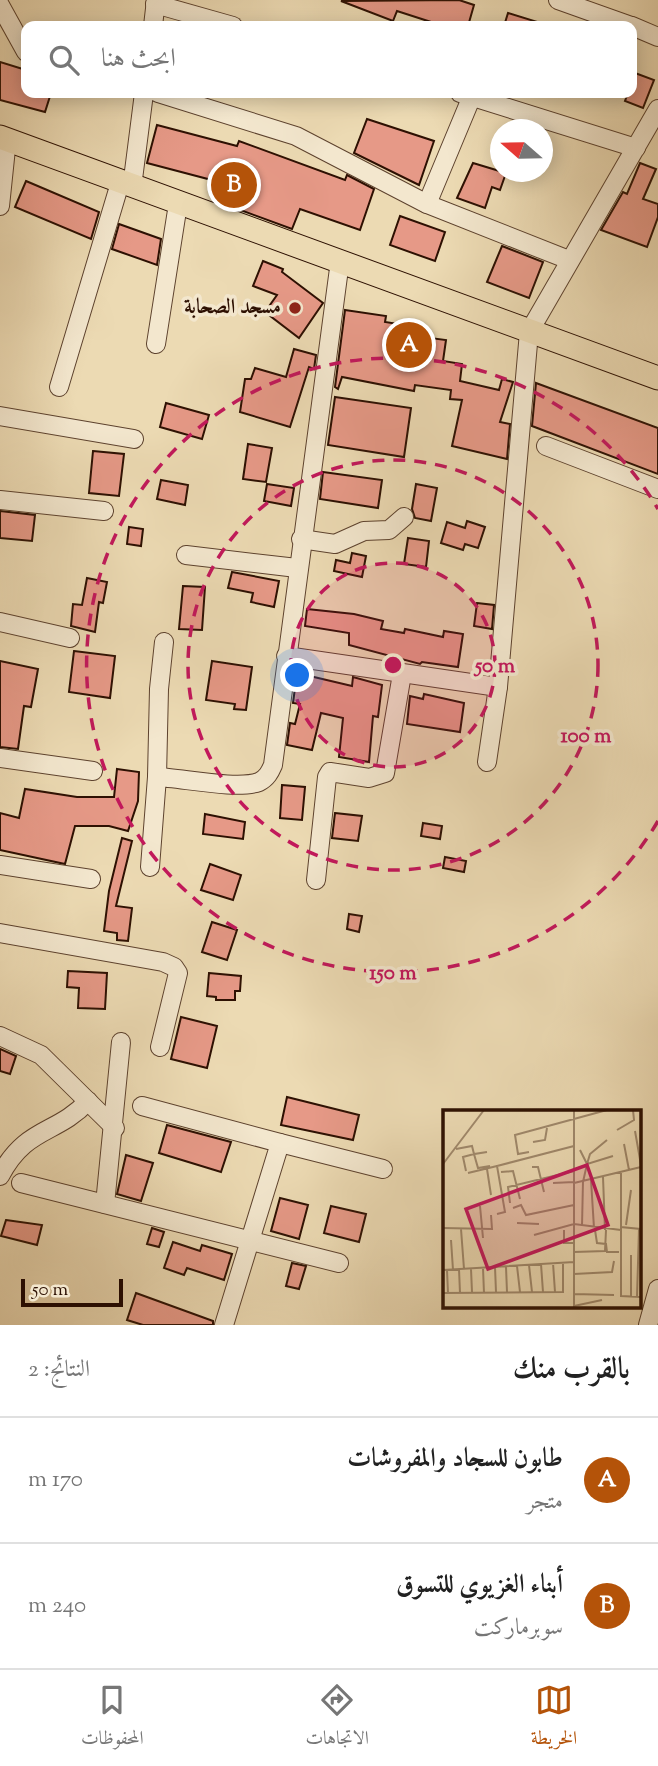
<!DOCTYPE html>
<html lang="ar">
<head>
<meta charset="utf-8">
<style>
  body { margin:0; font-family:"Sorts Mill Goudy",Amiri,serif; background:#f6f6f6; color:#222; direction:rtl }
  .compass { position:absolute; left:490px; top:119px; width:63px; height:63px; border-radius:50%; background:#fff; box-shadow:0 4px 18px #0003; rotate:290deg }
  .scale { position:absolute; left:21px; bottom:18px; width:102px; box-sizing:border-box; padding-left:7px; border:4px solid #2d1002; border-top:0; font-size:19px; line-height:24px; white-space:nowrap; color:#2d1002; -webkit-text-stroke:5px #f3e7ce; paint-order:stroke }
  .you { position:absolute; left:298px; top:676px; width:24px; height:24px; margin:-18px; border:5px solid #fff; border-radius:50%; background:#1a73e8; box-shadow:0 0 0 10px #1a73e833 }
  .badge { display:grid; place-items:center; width:46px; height:46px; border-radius:50%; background:#b45309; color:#fff; font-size:23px; font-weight:700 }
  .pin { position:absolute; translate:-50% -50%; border:4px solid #fff; box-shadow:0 2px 7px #0006 }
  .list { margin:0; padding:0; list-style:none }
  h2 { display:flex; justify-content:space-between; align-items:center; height:91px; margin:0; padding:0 28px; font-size:30px }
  h2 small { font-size:23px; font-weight:400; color:#767676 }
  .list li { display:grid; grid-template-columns:46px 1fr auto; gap:21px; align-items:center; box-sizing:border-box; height:126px; padding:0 28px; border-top:2px solid #e0e0e0 }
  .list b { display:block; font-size:26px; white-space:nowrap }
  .list p { margin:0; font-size:23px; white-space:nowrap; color:#767676 }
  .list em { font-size:23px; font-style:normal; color:#767676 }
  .icon { flex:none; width:38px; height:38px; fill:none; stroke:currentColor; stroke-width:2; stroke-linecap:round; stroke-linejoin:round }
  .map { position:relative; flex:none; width:658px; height:1325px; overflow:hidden; direction:ltr }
  .search { position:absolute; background:#fff; box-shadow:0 4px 18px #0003; left:21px; right:21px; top:21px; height:77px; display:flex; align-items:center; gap:18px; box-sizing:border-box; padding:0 24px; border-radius:14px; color:#767676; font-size:26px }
  .sheet { height:343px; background:#fff }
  nav { display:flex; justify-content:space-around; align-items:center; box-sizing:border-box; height:98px; border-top:2px solid #e0e0e0; background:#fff; font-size:19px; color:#767676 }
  nav a { display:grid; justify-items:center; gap:4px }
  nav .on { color:#b45309 }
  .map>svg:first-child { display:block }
  .building { fill:#e69987; stroke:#2d1002; stroke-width:2 }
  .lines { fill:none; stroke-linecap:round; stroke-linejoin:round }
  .minor-casing { stroke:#5d422e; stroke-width:20 }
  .major-casing { stroke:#2d1002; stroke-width:25 }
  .minor { stroke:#f3e7ce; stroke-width:18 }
  .major { stroke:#ecdab3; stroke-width:23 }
  .ring { fill:none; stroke:#c2185b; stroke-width:3.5; stroke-dasharray:12 9 }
  .poi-dot { fill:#8f2418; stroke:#f3e7ce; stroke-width:2.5 }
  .labels { text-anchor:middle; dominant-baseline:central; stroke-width:7; stroke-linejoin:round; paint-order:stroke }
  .poi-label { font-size:21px; font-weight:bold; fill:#2d1002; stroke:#f3e7ce; text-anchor:end }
  .inset-road { fill:none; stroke:#a0896c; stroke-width:2 }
  .view { fill:#c2185b; fill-opacity:0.15; stroke:#c2185b; stroke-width:3.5 }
  .inset-edge { fill:none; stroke:#2d1002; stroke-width:3.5 }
  .centre { fill:#c2185b; stroke:#f3e7ce; stroke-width:3.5 }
  .ring-label { font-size:21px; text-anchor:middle; font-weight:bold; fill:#c2185b; stroke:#f3e7ce; stroke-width:7; stroke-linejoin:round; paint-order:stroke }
</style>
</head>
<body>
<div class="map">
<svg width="658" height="1325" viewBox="0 0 658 1325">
  <rect width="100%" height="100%" fill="#ecdab3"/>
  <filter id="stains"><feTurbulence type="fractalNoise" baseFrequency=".00286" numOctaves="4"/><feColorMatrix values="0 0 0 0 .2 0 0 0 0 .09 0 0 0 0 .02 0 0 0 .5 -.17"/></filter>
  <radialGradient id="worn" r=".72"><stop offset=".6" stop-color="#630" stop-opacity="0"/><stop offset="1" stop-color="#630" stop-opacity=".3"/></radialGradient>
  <g class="building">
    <path d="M 459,0 L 474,5 L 468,26 L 430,26 L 431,22 L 397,11 L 393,21 L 341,1 Z"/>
    <path d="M 508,13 L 544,24 L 543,26 L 504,26 Z"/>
    <path d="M 0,62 L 26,70 L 26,93 L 51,93 L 45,112 L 0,100 Z"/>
    <path d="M 635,73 L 654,80 L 643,108 L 625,101 L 628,93 L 632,93 Z"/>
    <path d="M 367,119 L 434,141 L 419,185 L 354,153 Z"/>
    <path d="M 157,125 L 237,146 L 239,141 L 345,180 L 347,175 L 374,189 L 360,230 L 300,209 L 292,229 L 216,201 L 223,183 L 147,163 Z"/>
    <path d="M 473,163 L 506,173 L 500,190 L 492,187 L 485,208 L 457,198 Z"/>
    <path d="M 640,163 L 656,169 L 643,199 L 658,204 L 658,217 L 647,247 L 601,230 L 623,192 L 627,194 Z"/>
    <path d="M 26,181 L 99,212 L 91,239 L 15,207 Z"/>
    <path d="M 400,216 L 445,232 L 435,261 L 390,245 Z"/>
    <path d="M 119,224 L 161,239 L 157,265 L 112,249 Z"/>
    <path d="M 502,246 L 543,262 L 529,298 L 487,282 Z"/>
    <path d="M 263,261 L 283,269 L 282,272 L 323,303 L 299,338 L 265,312 L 277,295 L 253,286 Z"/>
    <path d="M 345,310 L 386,316 L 385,322 L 424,328 L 422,337 L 446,340 L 443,361 L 462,364 L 460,381 L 499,390 L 502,379 L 513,382 L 500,422 L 510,424 L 507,459 L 452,446 L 462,400 L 450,399 L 451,390 L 415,385 L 414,391 L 342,377 L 338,389 L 335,387 Z"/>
    <path d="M 294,349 L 316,355 L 314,369 L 309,367 L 290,427 L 240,412 L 245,379 L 251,379 L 255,368 L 286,377 Z"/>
    <path d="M 536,383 L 658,428 L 658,474 L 532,426 Z"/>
    <path d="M 335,397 L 411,408 L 404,457 L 328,445 Z"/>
    <path d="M 166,403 L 209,415 L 202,439 L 160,427 Z"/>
    <path d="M 248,444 L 272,448 L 266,482 L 243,479 Z"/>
    <path d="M 93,451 L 124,454 L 119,496 L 89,493 Z"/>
    <path d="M 323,472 L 382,480 L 378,508 L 320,499 Z"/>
    <path d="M 161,480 L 188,485 L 185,505 L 157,499 Z"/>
    <path d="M 267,484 L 294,488 L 291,506 L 264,501 Z"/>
    <path d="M 416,484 L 437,488 L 431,521 L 415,518 L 412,509 Z"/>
    <path d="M 0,511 L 35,515 L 32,541 L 0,538 Z"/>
    <path d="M 467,521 L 485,527 L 478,548 L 465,544 L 463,550 L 441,543 L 447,522 L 465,528 Z"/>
    <path d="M 129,527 L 143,529 L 141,546 L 127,544 Z"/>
    <path d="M 408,538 L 429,541 L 426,567 L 404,564 Z"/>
    <path d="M 352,553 L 366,556 L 362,577 L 334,571 L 336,560 L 350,563 Z"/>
    <path d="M 232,572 L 279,581 L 274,607 L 251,602 L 253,593 L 228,588 Z"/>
    <path d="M 87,578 L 107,582 L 103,603 L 99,602 L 95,632 L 71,626 L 73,604 L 82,605 Z"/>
    <path d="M 183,586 L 205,587 L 202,630 L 179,629 Z"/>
    <path d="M 477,603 L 494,605 L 492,629 L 474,626 Z"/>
    <path d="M 307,609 L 354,614 L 383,621 L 381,629 L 404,633 L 405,629 L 443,637 L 444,631 L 463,634 L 458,667 L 422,662 L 420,664 L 349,645 L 349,633 L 305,626 Z"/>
    <path d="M 74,651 L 115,656 L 110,698 L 69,692 Z"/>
    <path d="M 0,661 L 38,669 L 31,707 L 24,706 L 18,749 L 0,747 Z"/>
    <path d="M 212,661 L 252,667 L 246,710 L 234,709 L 235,704 L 206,700 Z"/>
    <path d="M 297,673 L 352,686 L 353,677 L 382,685 L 378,717 L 373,716 L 369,762 L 339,757 L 343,718 L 321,713 L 312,750 L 287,745 L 290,723 L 295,724 L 300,704 L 293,703 Z"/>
    <path d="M 424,694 L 464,703 L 460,732 L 407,724 L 410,696 L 423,699 Z"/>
    <path d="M 117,769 L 139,772 L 138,801 L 128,831 L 109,826 L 75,826 L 65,864 L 0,850 L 0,813 L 19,818 L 25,789 L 77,797 L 114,797 Z"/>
    <path d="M 282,785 L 305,787 L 302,820 L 280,818 Z"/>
    <path d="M 335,813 L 362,816 L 358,841 L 332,838 Z"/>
    <path d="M 205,814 L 245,822 L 243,839 L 203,834 Z"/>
    <path d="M 423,823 L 442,826 L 440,839 L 421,836 Z"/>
    <path d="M 122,838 L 132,841 L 116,906 L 132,908 L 128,941 L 117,940 L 117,933 L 104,931 L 109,891 Z"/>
    <path d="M 445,857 L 466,861 L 464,872 L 443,868 Z"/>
    <path d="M 210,864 L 241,875 L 233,900 L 201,890 Z"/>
    <path d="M 349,914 L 362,916 L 359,932 L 347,929 Z"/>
    <path d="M 212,922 L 237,930 L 227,960 L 202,952 Z"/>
    <path d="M 68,971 L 107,973 L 105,1009 L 78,1008 L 79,988 L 67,987 Z"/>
    <path d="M 209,973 L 241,976 L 240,991 L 235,991 L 235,1000 L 216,1000 L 216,997 L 207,996 Z"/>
    <path d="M 181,1017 L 217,1026 L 207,1068 L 171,1059 Z"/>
    <path d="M 0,1049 L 16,1056 L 10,1074 L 0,1071 Z"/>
    <path d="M 287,1097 L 359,1115 L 353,1140 L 281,1125 Z"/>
    <path d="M 167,1125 L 231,1142 L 221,1172 L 159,1153 Z"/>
    <path d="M 126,1155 L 153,1163 L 141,1201 L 117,1194 Z"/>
    <path d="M 280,1198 L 308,1205 L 299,1239 L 271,1231 Z"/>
    <path d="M 331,1206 L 366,1214 L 359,1242 L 324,1233 Z"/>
    <path d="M 6,1220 L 42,1225 L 37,1245 L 1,1236 Z"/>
    <path d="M 152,1228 L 164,1232 L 159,1247 L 147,1244 Z"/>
    <path d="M 173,1242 L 200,1251 L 202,1245 L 232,1254 L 224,1280 L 187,1268 L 184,1275 L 164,1268 Z"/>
    <path d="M 292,1263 L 306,1266 L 299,1289 L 286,1286 Z"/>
    <path d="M 136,1293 L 213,1321 L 213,1325 L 143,1325 L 127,1320 Z"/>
  </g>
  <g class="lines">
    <g class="minor-casing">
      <g id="minor">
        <path d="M 558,0 L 631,26"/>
        <path d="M 155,4 L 233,26"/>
        <path d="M 0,5 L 26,52"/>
        <path d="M 153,26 L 156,0"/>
        <path d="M 632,26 L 658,37"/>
        <path d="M 158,93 L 296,136 L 427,204 L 569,260"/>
        <path d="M 460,93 L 636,148"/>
        <path d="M 132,187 L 144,93"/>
        <path d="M 427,204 L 472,96"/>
        <path d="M 0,206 L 7,139"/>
        <path d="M 156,344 L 178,204"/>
        <path d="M 59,387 L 120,183"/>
        <path d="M 0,416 L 134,439"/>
        <path d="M 546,446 L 658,489"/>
        <path d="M 0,500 L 104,511"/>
        <path d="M 301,539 L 335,544 L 364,531 L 389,530 L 404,517"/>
        <path d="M 186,555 L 297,568"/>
        <path d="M 0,622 L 70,638"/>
        <path d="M 286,656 L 498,687"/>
        <path d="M 0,758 L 93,771"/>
        <path d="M 487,762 L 498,687 L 529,332 L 658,109"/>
        <path d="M 157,777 L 159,689 L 164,642"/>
        <path d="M 0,865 L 91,879"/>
        <path d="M 150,867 L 157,777 C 182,778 237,790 259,782 C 267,778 270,772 273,765 L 340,261"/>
        <path d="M 316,880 L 327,777 L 330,772 L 369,778 L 385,773 L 402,674"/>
        <path d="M 0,933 L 163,962 L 174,967 L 178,973 L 160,1047"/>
        <path d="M 0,1036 L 41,1055 L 115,1128"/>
        <path d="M 142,1106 L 280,1143 L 224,1325"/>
        <path d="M 280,1143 L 383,1169"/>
        <path d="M 0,1176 C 26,1126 57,1135 88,1101"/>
        <path d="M 21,1183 L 339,1263"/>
        <path d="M 105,1204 L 121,1042"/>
        <path d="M 648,1325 L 658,1289"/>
      </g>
    </g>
    <g class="major-casing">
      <path id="major" d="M 0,137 L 658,378"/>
    </g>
    <use href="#minor" class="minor"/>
    <use href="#major" class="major"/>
  </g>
  <circle cx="393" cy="665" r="102" fill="#c2185b" fill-opacity=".12"/>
  <g class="ring">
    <circle cx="393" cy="665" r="102"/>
    <circle cx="393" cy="665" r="205"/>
    <path d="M658 821A307 307 0 1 1 658 509"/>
  </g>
  <circle class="poi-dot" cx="295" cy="308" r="7"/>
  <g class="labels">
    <g class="poi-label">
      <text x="281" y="308">مسجد الصحابة</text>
    </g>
  </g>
  <g transform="translate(443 1110)">
    <rect width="198" height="198" fill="#ecdab3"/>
    <path class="inset-road" d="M 174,20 L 191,10 L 190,0M 192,21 L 198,55M 90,32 L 102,30 L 104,18M 181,34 L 186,60M 13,39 L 29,36 L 31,44 L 44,42M 137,40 L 144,54 L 147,44 L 164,30M 86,42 L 75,44 L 72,25 L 164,0M 0,54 L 41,0M 89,57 L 95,57 L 101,82M 44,59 L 48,85M 23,61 L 20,47 L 31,44 L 35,58 L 47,56M 58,62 L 70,61 L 77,89M 178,62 L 178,117 L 198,119M 25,63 L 54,56M 160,67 L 162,120M 148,70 L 151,118M 140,72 L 144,54 L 170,46M 110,73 L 131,72M 131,73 L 198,57M 67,93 L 65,77 L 131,61M 37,96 L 40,128M 70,98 L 78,95 L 83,105 L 131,95M 54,104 L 62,102 L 54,56 L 131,36M 74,113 L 96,114M 183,115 L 188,80M 139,116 L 140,71M 178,117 L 178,186 L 198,187M 0,118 L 49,119 L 48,105M 18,119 L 21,159M 121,120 L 121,133 L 131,133M 152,120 L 154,133 L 163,134 L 164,142 L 176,142M 91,125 L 131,114 L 178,120M 8,130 L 10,160M 131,142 L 162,141 L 163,120M 188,145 L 188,186M 110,153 L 112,182M 98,154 L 100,182M 86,155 L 89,182M 74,156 L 77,182M 52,157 L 53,182M 63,157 L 64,182M 40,158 L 41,183M 16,159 L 17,183M 28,159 L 29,182M 0,160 L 131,152M 4,160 L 5,183M 131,164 L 169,162 L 171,151M 0,183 L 120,182 L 120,152M 131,184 L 171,185M 194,187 L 196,119M 131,196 L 159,190M 131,197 L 131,0"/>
    <path class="view" d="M 144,55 L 165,115 L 45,159 L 23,99 Z"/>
    <rect width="198" height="198" class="inset-edge"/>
  </g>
  <circle cx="393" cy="665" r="10" class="centre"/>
  <g class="ring-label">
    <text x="495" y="672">50 m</text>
    <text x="586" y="742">100 m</text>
    <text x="393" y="979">150 m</text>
  </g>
  <rect width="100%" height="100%" filter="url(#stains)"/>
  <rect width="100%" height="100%" fill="url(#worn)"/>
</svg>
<svg class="compass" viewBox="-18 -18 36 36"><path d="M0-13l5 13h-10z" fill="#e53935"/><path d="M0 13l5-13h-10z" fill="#767676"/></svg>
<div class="scale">50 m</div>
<div class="you"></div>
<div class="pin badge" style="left:409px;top:345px">A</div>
<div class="pin badge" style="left:234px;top:185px">B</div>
<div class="search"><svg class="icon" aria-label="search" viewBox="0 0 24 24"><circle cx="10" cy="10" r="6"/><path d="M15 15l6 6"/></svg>ابحث هنا</div>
</div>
<section class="sheet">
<h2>بالقرب منك<small>النتائج: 2</small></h2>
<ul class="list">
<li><span class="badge">A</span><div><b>طابون للسجاد والمفروشات</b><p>متجر</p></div><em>170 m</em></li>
<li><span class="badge">B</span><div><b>أبناء الغزيوي للتسوق</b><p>سوبرماركت</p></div><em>240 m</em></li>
</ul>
</section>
<nav>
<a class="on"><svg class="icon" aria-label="map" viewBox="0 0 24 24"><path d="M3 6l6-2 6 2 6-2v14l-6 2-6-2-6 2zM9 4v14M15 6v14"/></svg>الخريطة</a>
<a><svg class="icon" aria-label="directions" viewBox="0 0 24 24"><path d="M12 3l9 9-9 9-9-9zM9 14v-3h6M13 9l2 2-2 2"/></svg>الاتجاهات</a>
<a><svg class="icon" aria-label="saved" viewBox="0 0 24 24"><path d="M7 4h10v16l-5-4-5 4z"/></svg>المحفوظات</a>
</nav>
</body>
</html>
